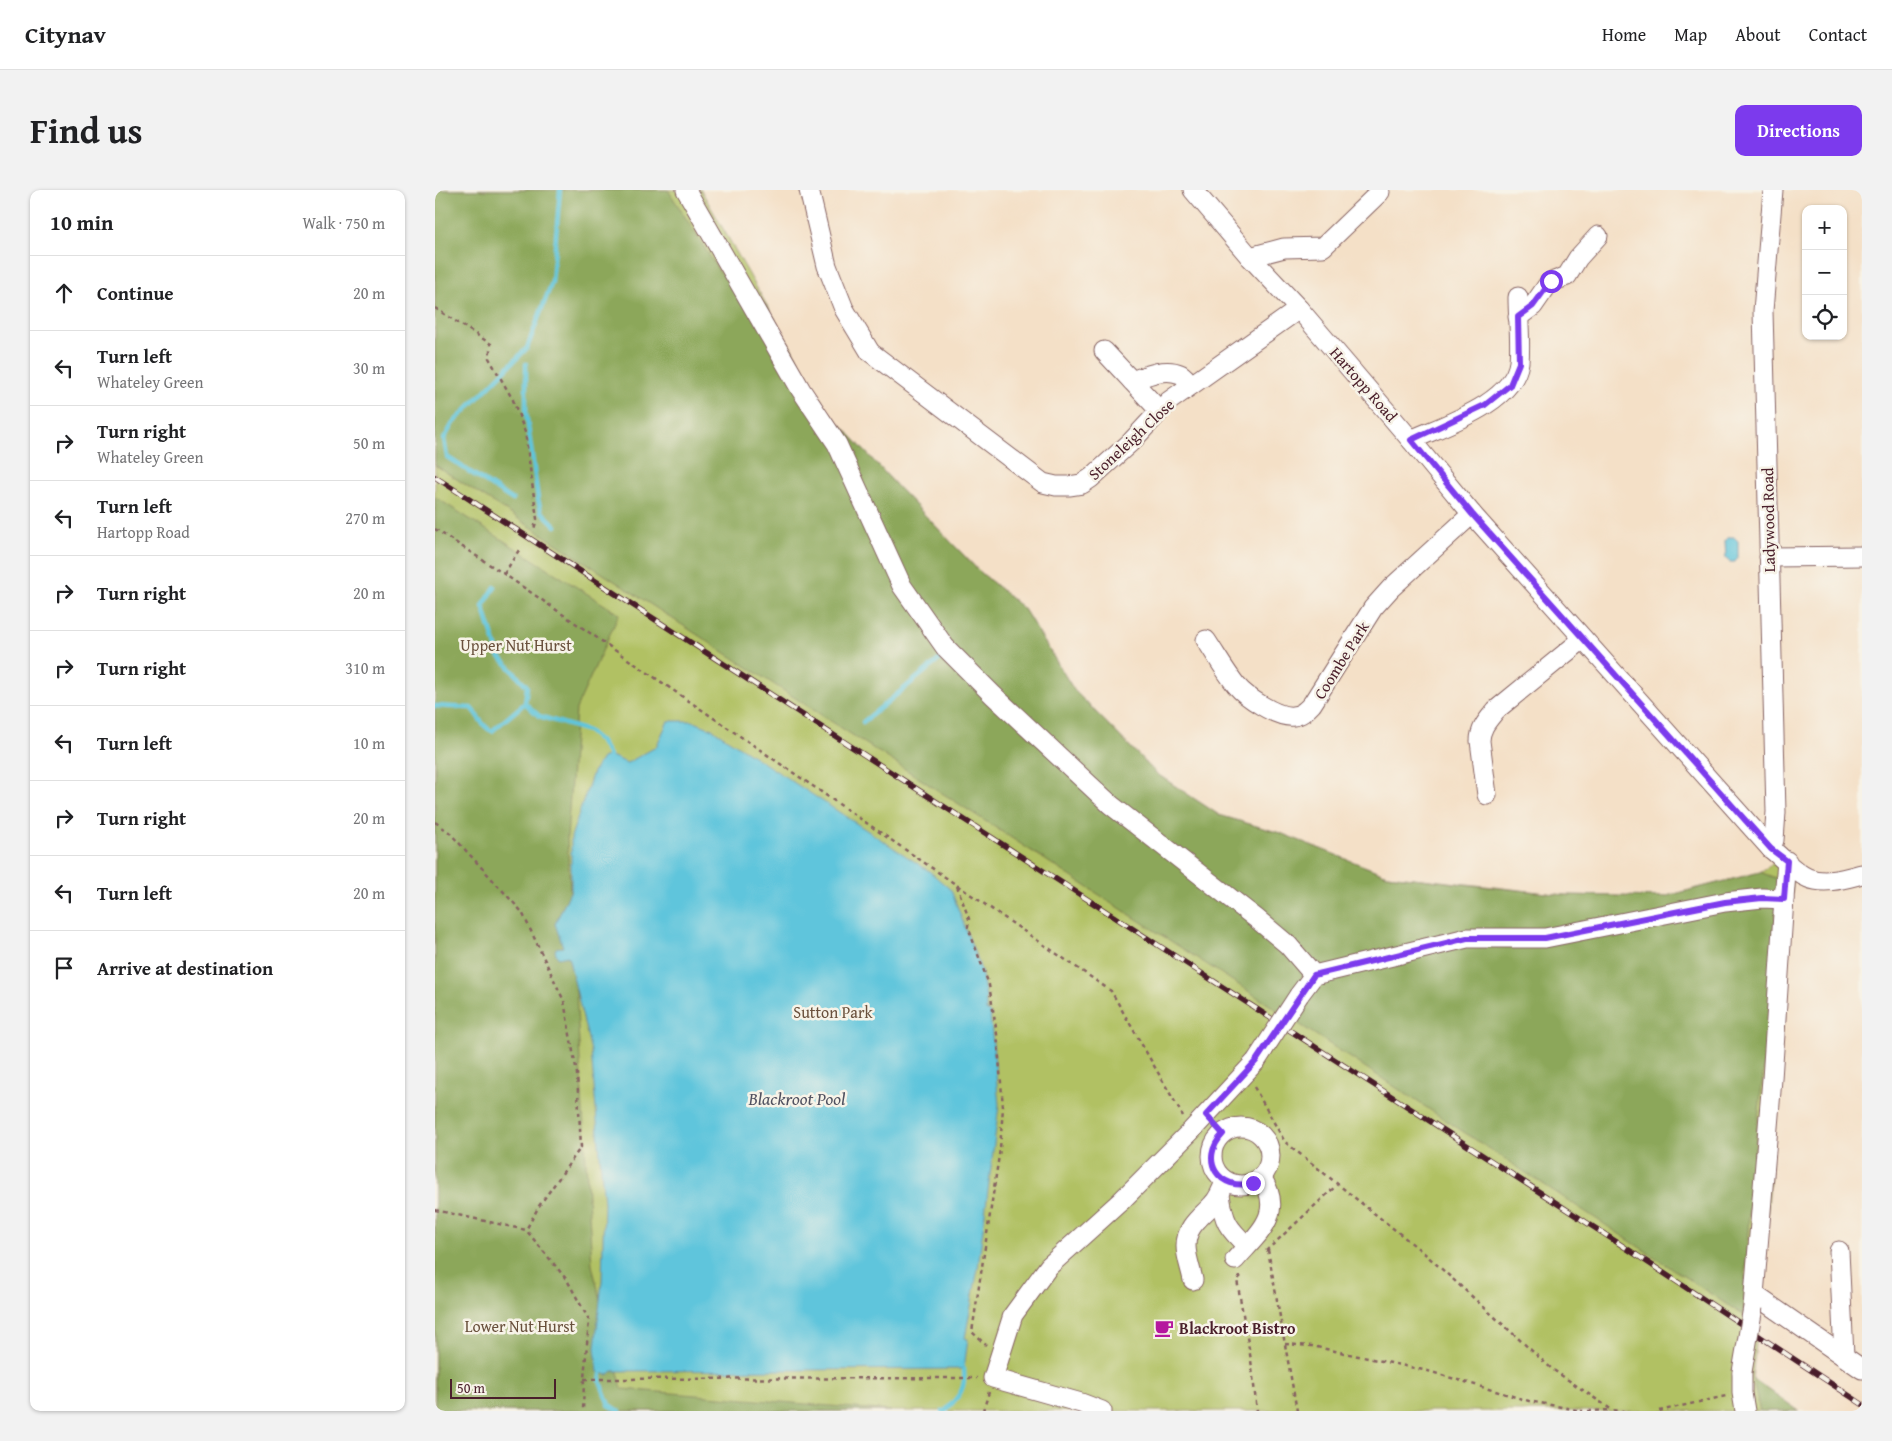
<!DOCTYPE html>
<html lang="en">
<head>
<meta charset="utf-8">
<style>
  body { margin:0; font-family:"Gentium Book Plus",serif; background:#f2f2f2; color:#202124 }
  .controls { position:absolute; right:15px; top:15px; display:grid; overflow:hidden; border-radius:10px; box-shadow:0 1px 4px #0004 }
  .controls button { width:45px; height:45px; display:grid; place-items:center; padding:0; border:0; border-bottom:1px solid #e0e0e0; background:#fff; color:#202124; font:25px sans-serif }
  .scale { position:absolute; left:15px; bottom:12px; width:106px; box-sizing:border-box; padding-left:5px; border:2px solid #4a1f2b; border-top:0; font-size:14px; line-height:18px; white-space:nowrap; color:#4a1f2b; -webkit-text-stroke:4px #f7f3e8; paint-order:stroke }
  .stop { position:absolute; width:15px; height:15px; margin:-11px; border:4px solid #7c3aed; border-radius:50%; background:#fff }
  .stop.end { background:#7c3aed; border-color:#fff; box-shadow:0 1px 5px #0008 }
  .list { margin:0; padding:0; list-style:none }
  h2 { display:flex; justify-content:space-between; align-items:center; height:65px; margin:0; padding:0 20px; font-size:21px }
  h2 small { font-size:16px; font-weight:400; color:#757577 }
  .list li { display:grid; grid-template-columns:32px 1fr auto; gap:15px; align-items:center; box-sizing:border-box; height:75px; padding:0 20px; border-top:1px solid #e0e0e0 }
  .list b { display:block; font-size:19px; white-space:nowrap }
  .list p { margin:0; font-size:16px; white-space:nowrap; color:#757577 }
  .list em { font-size:16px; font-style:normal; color:#757577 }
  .icon { flex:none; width:28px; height:28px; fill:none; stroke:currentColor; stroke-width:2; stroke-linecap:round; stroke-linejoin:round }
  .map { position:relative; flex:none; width:1427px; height:1221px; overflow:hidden; border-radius:10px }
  header { display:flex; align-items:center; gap:30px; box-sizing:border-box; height:70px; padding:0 25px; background:#fff; border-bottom:1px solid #e0e0e0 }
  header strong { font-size:24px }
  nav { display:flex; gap:28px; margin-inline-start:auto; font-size:18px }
  .intro { display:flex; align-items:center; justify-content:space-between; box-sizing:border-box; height:120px; padding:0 30px }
  h1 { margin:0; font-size:35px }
  .button { padding:12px 22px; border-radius:10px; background:#7c3aed; color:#fff; font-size:18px; font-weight:700 }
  main { display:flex; gap:30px; padding:0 30px }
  aside { flex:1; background:#fff; border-radius:10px; box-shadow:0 1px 4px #0004 }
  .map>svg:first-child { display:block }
  .green { fill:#b1c164; stroke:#7e7048 }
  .forest { fill:#8ca75a; stroke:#6b6342 }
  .water { fill:#5fc5dc; stroke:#547284 }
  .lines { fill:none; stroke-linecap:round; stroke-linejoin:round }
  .stream { stroke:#5fc5dc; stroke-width:4.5 }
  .minor-casing { stroke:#866362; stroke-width:21 }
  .path { stroke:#866362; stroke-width:2.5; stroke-dasharray:4 4; stroke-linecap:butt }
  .minor { stroke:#fff; stroke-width:19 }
  .rail-casing { stroke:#4a1f2b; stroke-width:5.5 }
  .rail { stroke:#f7f3e8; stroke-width:4; stroke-dasharray:11; stroke-linecap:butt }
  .minor-bridge-casing { stroke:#866362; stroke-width:21; stroke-linecap:butt }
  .minor-bridge { stroke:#fff; stroke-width:19 }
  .route { stroke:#7c3aed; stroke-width:6 }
  .labels { text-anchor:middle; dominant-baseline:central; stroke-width:5; stroke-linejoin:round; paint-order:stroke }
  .street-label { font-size:16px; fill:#4a1f2b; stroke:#f7f3e8 }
  .park-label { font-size:16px; fill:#69503c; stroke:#f7f3e8 }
  .poi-label { font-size:16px; font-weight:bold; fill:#4a1f2b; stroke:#f7f3e8; text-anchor:start }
  .water-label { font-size:18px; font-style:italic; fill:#505160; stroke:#f7f3e8 }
</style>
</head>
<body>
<header>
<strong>Citynav</strong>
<nav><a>Home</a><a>Map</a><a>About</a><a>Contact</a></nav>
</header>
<div class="intro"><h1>Find us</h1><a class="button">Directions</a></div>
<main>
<aside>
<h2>10 min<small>Walk · 750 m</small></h2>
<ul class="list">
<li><svg class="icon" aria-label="ahead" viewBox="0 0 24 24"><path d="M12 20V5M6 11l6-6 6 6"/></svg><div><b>Continue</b></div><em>20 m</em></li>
<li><svg class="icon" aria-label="left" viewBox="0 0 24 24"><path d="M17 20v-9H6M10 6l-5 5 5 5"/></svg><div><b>Turn left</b><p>Whateley Green</p></div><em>30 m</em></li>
<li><svg class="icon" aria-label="right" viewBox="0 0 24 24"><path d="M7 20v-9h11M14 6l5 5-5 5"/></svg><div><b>Turn right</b><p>Whateley Green</p></div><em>50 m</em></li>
<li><svg class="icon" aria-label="left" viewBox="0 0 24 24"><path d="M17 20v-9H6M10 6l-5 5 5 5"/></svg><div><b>Turn left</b><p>Hartopp Road</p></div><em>270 m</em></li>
<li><svg class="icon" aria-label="right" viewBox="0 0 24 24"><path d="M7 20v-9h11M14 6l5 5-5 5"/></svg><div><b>Turn right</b></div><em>20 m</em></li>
<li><svg class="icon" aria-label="right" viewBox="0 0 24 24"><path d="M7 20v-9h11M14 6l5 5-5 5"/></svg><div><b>Turn right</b></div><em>310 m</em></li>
<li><svg class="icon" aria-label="left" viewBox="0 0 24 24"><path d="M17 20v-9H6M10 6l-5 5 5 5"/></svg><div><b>Turn left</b></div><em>10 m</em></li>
<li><svg class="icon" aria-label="right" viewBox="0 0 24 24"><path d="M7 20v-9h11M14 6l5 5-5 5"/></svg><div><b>Turn right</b></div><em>20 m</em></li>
<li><svg class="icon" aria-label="left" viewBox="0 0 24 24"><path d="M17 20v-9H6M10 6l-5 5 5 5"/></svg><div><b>Turn left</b></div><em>20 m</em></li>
<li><svg class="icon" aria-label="arrive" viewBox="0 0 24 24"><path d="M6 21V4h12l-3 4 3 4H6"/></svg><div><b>Arrive at destination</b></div></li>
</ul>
</aside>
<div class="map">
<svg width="1427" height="1221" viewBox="0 0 1427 1221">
  <rect width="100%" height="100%" fill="#f7f3e8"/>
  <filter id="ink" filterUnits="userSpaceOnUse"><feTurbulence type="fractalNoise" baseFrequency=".02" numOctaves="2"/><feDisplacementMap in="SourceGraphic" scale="10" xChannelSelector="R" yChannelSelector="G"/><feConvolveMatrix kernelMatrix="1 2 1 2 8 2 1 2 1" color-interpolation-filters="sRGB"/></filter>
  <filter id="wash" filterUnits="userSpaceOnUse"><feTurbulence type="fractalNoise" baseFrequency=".0096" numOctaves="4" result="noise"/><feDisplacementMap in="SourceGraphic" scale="20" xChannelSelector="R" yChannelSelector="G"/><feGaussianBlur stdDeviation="1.12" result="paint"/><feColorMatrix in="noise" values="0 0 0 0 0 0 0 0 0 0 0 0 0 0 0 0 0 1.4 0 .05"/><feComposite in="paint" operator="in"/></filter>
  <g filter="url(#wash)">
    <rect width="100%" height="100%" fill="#f4e0c7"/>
    <path class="green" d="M 0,0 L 266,0 L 391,219 L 462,296 L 543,380 L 589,419 L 639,500 L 722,584 L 784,625 L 845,643 L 952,685 L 1130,705 L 1228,707 L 1325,682 L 1342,671 L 1358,687 L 1326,1109 L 1317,1188 L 1364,1221 L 0,1221 Z"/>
    <g class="forest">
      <path d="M 0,0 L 233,0 L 284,81 L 333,117 L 391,219 L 462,296 L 543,380 L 589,419 L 639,500 L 722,584 L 784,625 L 845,643 L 952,685 L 1035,695 L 1130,705 L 1228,707 L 1325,682 L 1343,689 L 1335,824 L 1316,991 L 1308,1125 L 864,834 L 0,275 Z"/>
      <path d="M 0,307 L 184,424 L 141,519 L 132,648 L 157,1075 L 187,1199 L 456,1221 L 0,1221 Z"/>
      <path d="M 1317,1188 L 1364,1221 L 1325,1221 Z"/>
    </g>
    <g class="water">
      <path d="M 1294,347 L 1299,347 L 1303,351 L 1303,367 L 1300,372 L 1295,372 L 1291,369 L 1290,351 Z"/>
      <path d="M 233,531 L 257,531 L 277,539 L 494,681 L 516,700 L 546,780 L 551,807 L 551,820 L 555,823 L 564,915 L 543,1078 L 530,1148 L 533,1149 L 529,1179 L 178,1181 L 173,1185 L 163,1182 L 160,1158 L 167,1091 L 169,1013 L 156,861 L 133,766 L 123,768 L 120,761 L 121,758 L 128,757 L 120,734 L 136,700 L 136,647 L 158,582 L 167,568 L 174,565 L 192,573 L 221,557 Z"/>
    </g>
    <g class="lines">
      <g class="stream">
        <path d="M 91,174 L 91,221 L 103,309 L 106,321 L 121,336"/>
        <path d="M 78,310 L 12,267 L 9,249 L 18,233 L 92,158 L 117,92 L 125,0"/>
        <path d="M 60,397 L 48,416 L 64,466 L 92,496 L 90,513"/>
        <path d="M 0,516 L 36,518 C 44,526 47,537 57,541 L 90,513 L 104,526 L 153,541 L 165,551 L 174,565"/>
        <path d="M 428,532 L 504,470"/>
        <path d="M 166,1184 L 165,1191 L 174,1215 L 185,1221"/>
        <path d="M 508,1221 L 510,1221 C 524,1206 531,1200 529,1179"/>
      </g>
    </g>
  </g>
  <g filter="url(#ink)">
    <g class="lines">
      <g class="minor-casing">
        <g id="minor">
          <path d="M 251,0 L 366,200 L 402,254 L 467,396 L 510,457 L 558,505 L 676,615 L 822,729 L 853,755 L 879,785"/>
          <path d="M 374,0 L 392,76 L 409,119 L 435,162 L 608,293 L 621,296 L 634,296 L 647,294 L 656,288 L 696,252 L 734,211 L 864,119"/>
          <path d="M 758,0 L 815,67 L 864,119 L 976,250 L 1037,324 L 1336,659 C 1348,668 1360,683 1373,688 C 1390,695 1411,688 1427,684"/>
          <path d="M 815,67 L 849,58 L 888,57 L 945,2"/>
          <path d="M 1083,127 L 1098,116 L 1114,93 L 1132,86 L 1143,68 L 1163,46"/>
          <path d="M 669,161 L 724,220"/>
          <path d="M 697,191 C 710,186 730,177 745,184 C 749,185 753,192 756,195"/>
          <path d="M 976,250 C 1009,235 1079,213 1084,172 C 1086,151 1083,128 1083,107"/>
          <path d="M 1334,367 L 1427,366"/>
          <path d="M 771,450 C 781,465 790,481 801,495 C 811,507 842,528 858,526 C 867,525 871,520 877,514 L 938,418 L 956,398 L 1037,324"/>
          <path d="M 1052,605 L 1045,551 C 1045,538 1053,530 1061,520 L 1148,449"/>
          <path d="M 1336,659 L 1339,650 L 1341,622 L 1328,121 L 1338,0"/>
          <path d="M 864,805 L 879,785 L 1032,748 L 1110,748 L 1290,712 L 1327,708 L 1349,709 L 1352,671"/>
          <circle cx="806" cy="966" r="29"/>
          <path d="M 785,1005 C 789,1032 792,1037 812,1056"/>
          <path d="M 1404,1061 L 1409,1166"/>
          <path d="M 800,1070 C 823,1043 851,1024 826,987"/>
          <path d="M 758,1090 C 756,1079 751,1067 751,1056 C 751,1036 766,1027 777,1015 C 784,1008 787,1000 790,991"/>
          <path d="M 1320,1105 L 1427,1179"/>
          <path d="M 1318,1117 L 1337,889 L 1349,709"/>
          <path d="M 1307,1182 L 1307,1203 L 1310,1221"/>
          <path d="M 667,1221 L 646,1213 L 558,1188 L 578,1125 L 614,1076 L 686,1011 L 756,941 L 821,871"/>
        </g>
      </g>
      <g class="path">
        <path d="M 0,118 L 56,154 L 54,168 L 78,210 L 90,242 L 102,329 L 99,339"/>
        <path d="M 0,339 L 69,384 L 676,801 L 748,926"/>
        <path d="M 69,384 L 84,360"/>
        <path d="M 0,632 L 14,642 L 87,722 L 129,811 L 142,884 L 146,957 L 104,1016 L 91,1040"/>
        <path d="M 522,696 L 534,729 L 533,737 L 554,795 L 562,844 L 568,917 L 565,959 L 537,1142 L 551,1155"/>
        <path d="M 819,897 L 850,952 L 989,1063 L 1117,1179 L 1177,1220 L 1189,1221"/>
        <path d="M 0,1020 L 91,1040 L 132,1090 L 154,1130 L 149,1189 L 148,1221"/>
        <path d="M 833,1060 L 862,1221"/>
        <path d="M 831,1061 L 902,995"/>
        <path d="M 806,1086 L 802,1090 L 816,1170 L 822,1221"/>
        <path d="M 850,1154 L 877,1156 L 993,1181 L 1094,1211 L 1148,1221"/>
        <path d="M 149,1189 L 542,1188"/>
        <path d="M 548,1221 L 554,1202"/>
        <path d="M 1153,1221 L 1176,1220"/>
        <path d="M 1224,1221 L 1291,1206"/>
      </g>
      <use href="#minor" class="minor"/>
      <g class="rail-casing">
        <path id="rail" d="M 0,287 L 1194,1060 L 1427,1214"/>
      </g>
      <use href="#rail" class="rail"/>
      <g class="minor-bridge-casing">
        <g id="minor-bridge">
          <path d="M 821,871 L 864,805"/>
          <path d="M 1307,1182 L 1318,1117"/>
        </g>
      </g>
      <use href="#minor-bridge" class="minor-bridge"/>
    </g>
  </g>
  <g class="lines" filter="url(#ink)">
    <path class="route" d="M 818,993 C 784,1002 763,970 788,944 L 771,925 L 821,871 L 879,785 L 1032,748 L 1110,748 L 1290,712 L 1327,708 L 1349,709 L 1352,671 L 1336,659 L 1037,324 L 976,250 L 1050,215 L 1075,195 L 1084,173 L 1083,127 L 1098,116 L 1116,91"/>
  </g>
  <defs>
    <g id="cafe-bare" transform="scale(1.5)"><path d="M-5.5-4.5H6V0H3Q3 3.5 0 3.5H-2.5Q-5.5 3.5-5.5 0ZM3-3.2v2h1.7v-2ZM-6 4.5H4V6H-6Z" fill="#b5179e" stroke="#f7f3e8" stroke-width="2.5" paint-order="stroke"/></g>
  </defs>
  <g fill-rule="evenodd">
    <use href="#cafe-bare" x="729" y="1138"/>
  </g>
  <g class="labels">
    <g class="street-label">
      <text transform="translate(929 194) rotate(49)">Hartopp Road</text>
      <text transform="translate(696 249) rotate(-43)">Stoneleigh Close</text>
      <text transform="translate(1333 330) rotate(-91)">Ladywood Road</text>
      <text transform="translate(906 470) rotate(-58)">Coombe Park</text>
    </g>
    <g class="park-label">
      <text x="81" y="455">Upper Nut Hurst</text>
      <text x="398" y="822">Sutton Park</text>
      <text x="85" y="1136">Lower Nut Hurst</text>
    </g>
    <g class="poi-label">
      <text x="744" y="1138">Blackroot Bistro</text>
    </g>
    <g class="water-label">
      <text x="362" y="908">Blackroot Pool</text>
    </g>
  </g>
</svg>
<div class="controls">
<button>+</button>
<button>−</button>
<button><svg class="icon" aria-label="locate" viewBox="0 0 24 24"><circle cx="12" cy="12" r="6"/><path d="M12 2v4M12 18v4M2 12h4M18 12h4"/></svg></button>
</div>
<div class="scale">50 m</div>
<div class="stop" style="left:1116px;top:91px"></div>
<div class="stop end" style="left:818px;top:993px"></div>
</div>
</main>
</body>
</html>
